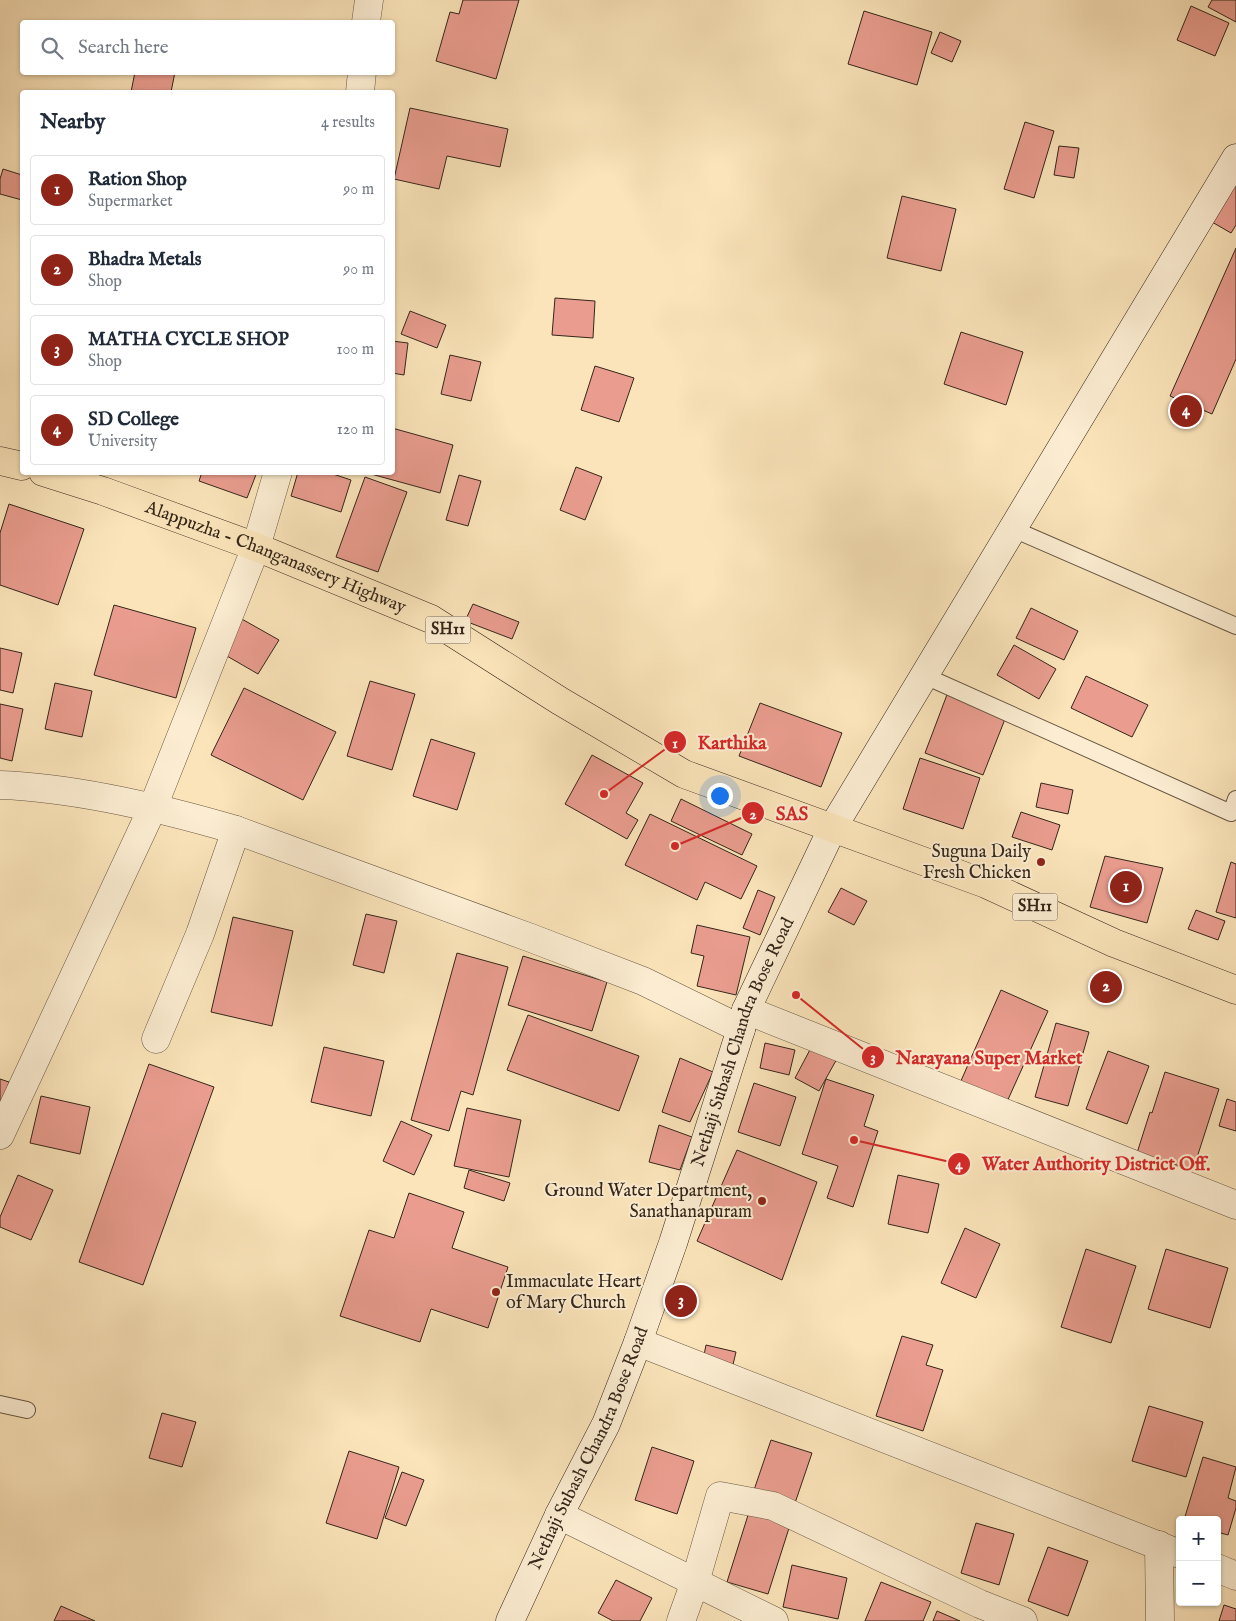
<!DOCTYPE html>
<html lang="en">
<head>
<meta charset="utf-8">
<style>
  body { margin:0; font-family:"IM FELL English",serif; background:#f2f2f3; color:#1f2937 }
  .controls { position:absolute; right:15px; bottom:15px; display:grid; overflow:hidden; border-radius:5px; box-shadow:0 1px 4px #0004 }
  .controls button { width:45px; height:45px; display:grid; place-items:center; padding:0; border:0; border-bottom:1px solid #e0e1e3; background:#fff; color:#1f2937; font:25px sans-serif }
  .you { position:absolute; left:719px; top:795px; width:18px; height:18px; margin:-12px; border:4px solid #fff; border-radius:50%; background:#1a73e8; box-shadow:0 0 0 8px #1a73e833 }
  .badge { display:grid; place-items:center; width:32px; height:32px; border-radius:50%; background:#8f2418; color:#fff; font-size:16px; font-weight:700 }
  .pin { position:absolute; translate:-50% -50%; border:2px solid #fff; box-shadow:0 1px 5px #0006 }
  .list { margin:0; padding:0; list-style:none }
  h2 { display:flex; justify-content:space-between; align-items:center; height:65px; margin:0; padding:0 20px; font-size:21px }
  h2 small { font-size:16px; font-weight:400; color:#747a83 }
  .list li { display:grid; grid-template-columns:32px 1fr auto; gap:15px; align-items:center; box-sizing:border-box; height:70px; margin:0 10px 10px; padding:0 10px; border:1px solid #e0e1e3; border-radius:5px }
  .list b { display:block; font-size:19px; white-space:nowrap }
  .list p { margin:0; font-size:16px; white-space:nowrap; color:#747a83 }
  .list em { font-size:16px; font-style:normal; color:#747a83 }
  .icon { flex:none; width:28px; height:28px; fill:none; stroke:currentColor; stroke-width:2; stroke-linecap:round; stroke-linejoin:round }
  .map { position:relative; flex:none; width:1236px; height:1621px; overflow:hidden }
  .search { position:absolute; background:#fff; box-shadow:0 1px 4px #0004; left:20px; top:20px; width:375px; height:55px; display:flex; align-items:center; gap:12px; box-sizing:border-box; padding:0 18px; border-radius:5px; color:#747a83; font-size:19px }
  .panel { position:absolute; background:#fff; box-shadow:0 1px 4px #0004; left:20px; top:90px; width:375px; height:385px; border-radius:5px }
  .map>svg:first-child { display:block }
  .building { fill:#ea9d8f; stroke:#34261a }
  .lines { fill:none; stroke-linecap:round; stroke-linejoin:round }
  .lane-casing { stroke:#665642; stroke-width:18 }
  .street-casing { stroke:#665642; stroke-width:29 }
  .secondary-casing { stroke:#34261a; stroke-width:29 }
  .primary-casing { stroke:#34261a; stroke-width:29 }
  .lane { stroke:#fcedd2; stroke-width:16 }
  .street { stroke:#fcedd2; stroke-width:28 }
  .secondary { stroke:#fcedd2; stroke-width:28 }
  .primary { stroke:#fbe4ba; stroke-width:28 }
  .poi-dot { fill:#8f2418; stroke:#fcedd2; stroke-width:2 }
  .labels { text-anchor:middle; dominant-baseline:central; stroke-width:4; stroke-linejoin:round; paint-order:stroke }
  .shield { fill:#fcedd2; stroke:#706251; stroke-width:1 }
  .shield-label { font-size:16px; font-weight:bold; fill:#34261a }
  .street-label { font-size:18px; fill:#34261a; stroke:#fcedd2 }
  .poi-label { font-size:18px; fill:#34261a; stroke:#fcedd2; text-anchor:end }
  .leader { fill:none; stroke:#d62828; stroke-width:2 }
  .callout-dot { fill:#d62828; stroke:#fcedd2; stroke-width:2 }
  .mark-label { font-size:15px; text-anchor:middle; font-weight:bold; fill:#fff }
  .callout-label { font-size:19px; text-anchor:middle; font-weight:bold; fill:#d62828; stroke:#fcedd2; stroke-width:4; stroke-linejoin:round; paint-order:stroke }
</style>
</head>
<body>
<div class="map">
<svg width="1236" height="1621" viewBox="0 0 1236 1621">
  <rect width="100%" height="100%" fill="#fbe4ba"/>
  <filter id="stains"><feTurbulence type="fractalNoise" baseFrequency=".004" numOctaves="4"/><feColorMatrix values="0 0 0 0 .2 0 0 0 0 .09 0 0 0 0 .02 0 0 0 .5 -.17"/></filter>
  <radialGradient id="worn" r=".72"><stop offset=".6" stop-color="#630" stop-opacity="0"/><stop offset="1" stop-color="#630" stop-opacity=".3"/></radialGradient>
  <g class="building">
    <path d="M 463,0 L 519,0 L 496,79 L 436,61 L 450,12 L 459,14 Z"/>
    <path d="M 1212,0 L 1236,0 L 1236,22 L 1208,7 Z"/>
    <path d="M 1191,6 L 1229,23 L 1215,56 L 1177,40 Z"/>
    <path d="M 864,11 L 932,32 L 917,85 L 848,64 Z"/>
    <path d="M 940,32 L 961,41 L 952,62 L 931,53 Z"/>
    <path d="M 135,72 L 175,72 L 171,92 L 131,92 Z"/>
    <path d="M 410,108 L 508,129 L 500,167 L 447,156 L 439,189 L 394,179 Z"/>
    <path d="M 1025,122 L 1054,131 L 1034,198 L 1004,189 Z"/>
    <path d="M 1059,146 L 1079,148 L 1074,178 L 1054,175 Z"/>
    <path d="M 3,169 L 22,175 L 22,200 L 0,194 L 0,179 Z"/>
    <path d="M 1236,180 L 1236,225 L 1231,233 L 1212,222 Z"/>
    <path d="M 902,196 L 956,209 L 941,271 L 887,258 Z"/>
    <path d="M 1236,248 L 1236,359 L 1212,414 L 1170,396 Z"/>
    <path d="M 555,298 L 595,301 L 593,338 L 552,335 Z"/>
    <path d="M 410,311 L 446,325 L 437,348 L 401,334 Z"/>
    <path d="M 961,332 L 1023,352 L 1006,405 L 944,384 Z"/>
    <path d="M 392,341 L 408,343 L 404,375 L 392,373 Z"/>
    <path d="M 450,355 L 481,362 L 471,401 L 441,394 Z"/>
    <path d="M 595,366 L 634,378 L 619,422 L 581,410 Z"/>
    <path d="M 392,428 L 453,445 L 440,493 L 371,474 L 392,472 Z"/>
    <path d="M 576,467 L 602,477 L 585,520 L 560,510 Z"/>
    <path d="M 202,472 L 257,472 L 247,498 L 199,481 Z"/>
    <path d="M 298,472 L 327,472 L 351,480 L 341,512 L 291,496 Z"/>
    <path d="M 459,475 L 481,481 L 468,526 L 446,520 Z"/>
    <path d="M 365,477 L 407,492 L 378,572 L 336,557 Z"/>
    <path d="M 9,504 L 84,529 L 58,605 L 0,585 L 0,533 Z"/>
    <path d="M 473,604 L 519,622 L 512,639 L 465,621 Z"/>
    <path d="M 114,605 L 196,628 L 176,698 L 94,675 Z"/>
    <path d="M 1031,608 L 1078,631 L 1064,660 L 1016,638 Z"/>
    <path d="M 240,618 L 279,640 L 258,674 L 220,652 Z"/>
    <path d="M 1014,645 L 1056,669 L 1039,699 L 997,675 Z"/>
    <path d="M 0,648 L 22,653 L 13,693 L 0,690 Z"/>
    <path d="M 1086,676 L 1148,705 L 1132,737 L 1071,708 Z"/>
    <path d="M 370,681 L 415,694 L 392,770 L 347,756 Z"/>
    <path d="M 55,683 L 92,691 L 82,737 L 45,729 Z"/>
    <path d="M 244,688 L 336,732 L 303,800 L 211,755 Z"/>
    <path d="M 948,692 L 1007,714 L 983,775 L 925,753 Z"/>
    <path d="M 760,703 L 842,733 L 821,787 L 739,756 Z"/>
    <path d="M 0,704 L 23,709 L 12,761 L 0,758 Z"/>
    <path d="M 431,739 L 475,753 L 457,810 L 413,796 Z"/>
    <path d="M 592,755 L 643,783 L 626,813 L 638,820 L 627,839 L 565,804 Z"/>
    <path d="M 920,758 L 980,778 L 963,829 L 903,809 Z"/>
    <path d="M 1041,783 L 1073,790 L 1068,814 L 1036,807 Z"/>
    <path d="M 681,799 L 752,834 L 742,855 L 671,821 Z"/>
    <path d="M 1021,812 L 1060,825 L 1052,850 L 1012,837 Z"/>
    <path d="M 650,814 L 757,866 L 741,899 L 705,882 L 697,900 L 625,865 Z"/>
    <path d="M 1105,856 L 1163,868 L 1147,923 L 1090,907 Z"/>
    <path d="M 1231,862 L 1236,864 L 1236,918 L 1216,912 Z"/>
    <path d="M 841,888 L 867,901 L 854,925 L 828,912 Z"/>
    <path d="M 758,890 L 775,897 L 760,935 L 743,928 Z"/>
    <path d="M 1196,910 L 1225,921 L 1218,940 L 1188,929 Z"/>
    <path d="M 366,914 L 397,921 L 384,973 L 353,965 Z"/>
    <path d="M 233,917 L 293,931 L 272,1026 L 211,1012 Z"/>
    <path d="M 697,925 L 750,937 L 736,995 L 697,986 L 704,956 L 691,953 Z"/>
    <path d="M 457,953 L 508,967 L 473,1095 L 461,1091 L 449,1131 L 411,1120 Z"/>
    <path d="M 523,956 L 607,982 L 592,1031 L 508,1005 Z"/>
    <path d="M 1001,990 L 1048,1011 L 1006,1104 L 960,1083 Z"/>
    <path d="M 528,1015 L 639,1056 L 619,1111 L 507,1070 Z"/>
    <path d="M 1056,1023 L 1089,1032 L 1068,1106 L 1035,1097 Z"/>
    <path d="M 765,1043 L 795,1050 L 789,1075 L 760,1068 Z"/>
    <path d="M 813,1044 L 838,1057 L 819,1091 L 795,1078 Z"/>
    <path d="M 324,1047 L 384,1061 L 371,1116 L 311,1102 Z"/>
    <path d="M 1108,1051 L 1149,1066 L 1127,1124 L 1086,1109 Z"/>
    <path d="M 680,1058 L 713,1072 L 690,1122 L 662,1112 Z"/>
    <path d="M 149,1064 L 214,1087 L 143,1285 L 79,1262 Z"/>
    <path d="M 1165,1072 L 1219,1089 L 1193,1170 L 1137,1153 L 1150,1112 L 1152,1113 Z"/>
    <path d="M 0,1079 L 9,1082 L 0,1110 Z"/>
    <path d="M 826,1079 L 874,1095 L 864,1126 L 878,1131 L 853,1207 L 827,1198 L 838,1166 L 802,1154 Z"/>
    <path d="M 754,1083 L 796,1097 L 780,1146 L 738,1132 Z"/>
    <path d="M 41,1096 L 90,1107 L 80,1154 L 30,1143 Z"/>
    <path d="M 1227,1099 L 1236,1102 L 1236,1131 L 1219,1126 Z"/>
    <path d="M 467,1108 L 521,1120 L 509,1177 L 454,1166 Z"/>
    <path d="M 401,1121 L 432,1135 L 414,1175 L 383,1161 Z"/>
    <path d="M 659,1125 L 692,1137 L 680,1170 L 649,1162 Z"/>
    <path d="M 737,1150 L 817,1182 L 782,1280 L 697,1241 Z"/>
    <path d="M 469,1170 L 510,1183 L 504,1201 L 464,1188 Z"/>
    <path d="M 18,1175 L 53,1190 L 31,1240 L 0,1227 L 0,1217 Z"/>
    <path d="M 898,1175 L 939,1184 L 928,1233 L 888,1224 Z"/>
    <path d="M 409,1193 L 464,1212 L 452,1248 L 508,1267 L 488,1328 L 431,1309 L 420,1342 L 340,1316 L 369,1230 L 394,1238 Z"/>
    <path d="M 965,1228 L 1000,1244 L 976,1298 L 941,1283 Z"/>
    <path d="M 1086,1249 L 1136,1266 L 1111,1343 L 1061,1327 Z"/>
    <path d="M 1166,1249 L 1228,1268 L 1210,1328 L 1148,1309 Z"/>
    <path d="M 902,1336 L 933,1345 L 926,1365 L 943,1370 L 923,1431 L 876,1416 Z"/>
    <path d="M 706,1345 L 736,1352 L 731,1373 L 702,1365 Z"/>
    <path d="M 1149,1406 L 1203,1422 L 1186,1477 L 1132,1461 Z"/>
    <path d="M 162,1413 L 196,1422 L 182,1467 L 149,1458 Z"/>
    <path d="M 771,1440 L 812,1453 L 794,1506 L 753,1493 Z"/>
    <path d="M 652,1447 L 694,1461 L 677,1514 L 635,1500 Z"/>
    <path d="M 349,1451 L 399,1467 L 377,1539 L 326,1523 Z"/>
    <path d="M 1203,1457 L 1236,1467 L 1228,1498 L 1236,1501 L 1236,1508 L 1228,1535 L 1217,1532 L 1217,1520 L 1184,1520 Z"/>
    <path d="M 402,1472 L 424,1480 L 406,1526 L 385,1518 Z"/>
    <path d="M 749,1512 L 790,1525 L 768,1594 L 727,1582 Z"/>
    <path d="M 976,1523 L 1014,1534 L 999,1585 L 961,1573 Z"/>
    <path d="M 1048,1547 L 1088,1561 L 1068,1616 L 1028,1601 Z"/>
    <path d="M 792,1565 L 847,1578 L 838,1619 L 783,1607 Z"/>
    <path d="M 616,1580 L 652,1598 L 640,1621 L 613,1621 L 598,1613 Z"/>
    <path d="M 881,1582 L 931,1602 L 923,1621 L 865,1621 Z"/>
    <path d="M 1224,1605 L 1236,1609 L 1236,1621 L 1219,1621 Z"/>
    <path d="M 61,1606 L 95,1621 L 54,1621 Z"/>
    <path d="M 937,1611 L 960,1621 L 933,1621 Z"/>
  </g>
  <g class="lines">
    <g class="lane-casing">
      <g id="lane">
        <path d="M 1013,529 L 1236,626"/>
        <path d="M 925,676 L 1231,813 L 1236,799"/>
        <path d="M 0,1404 L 27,1410"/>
      </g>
    </g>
    <g class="street-casing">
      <g id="street">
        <path d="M 366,22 L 369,0"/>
        <path d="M 360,92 L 362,72"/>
        <path d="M 0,785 C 78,788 161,808 236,830 L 531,938 L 643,981 L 741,1029"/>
        <path d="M 746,1010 L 1236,1205"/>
        <path d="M 156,1039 L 200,934 L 236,830"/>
        <path d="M 0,1135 L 153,807 L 256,547 L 278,472"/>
        <path d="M 638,1342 L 1180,1554"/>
        <path d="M 559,1515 L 774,1621"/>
        <path d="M 1159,1545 L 1160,1621"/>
        <path d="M 1217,1568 L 1236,1576"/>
        <path d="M 681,1621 L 695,1582 L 720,1496 L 773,1506 L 980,1604 L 1023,1621"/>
      </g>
    </g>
    <g class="secondary-casing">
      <g id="secondary">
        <path id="s1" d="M 510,1621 L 559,1515 L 606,1424 L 638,1342 L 673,1243 L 741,1029 L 746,1010 L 833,827 L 1236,158"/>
      </g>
    </g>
    <g class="primary-casing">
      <g id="primary">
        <path d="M 0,461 L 22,466"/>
        <path id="s2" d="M 43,472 L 103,491 L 256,547 L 431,619 L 560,701 L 684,774 L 986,884 L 1114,943 L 1236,990"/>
      </g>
    </g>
    <use href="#lane" class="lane"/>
    <use href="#street" class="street"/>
    <use href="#secondary" class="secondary"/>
    <use href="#primary" class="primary"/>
  </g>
  <g class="poi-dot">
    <circle cx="1041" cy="862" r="5"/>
    <circle cx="762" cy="1201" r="5"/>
    <circle cx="496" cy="1292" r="5"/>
  </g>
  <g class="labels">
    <g class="shield">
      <rect x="425.5" y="616.5" width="45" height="27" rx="4"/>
      <rect x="1012.5" y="893.5" width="45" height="27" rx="4"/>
    </g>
    <g class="shield-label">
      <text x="448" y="630">SH11</text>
      <text x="1035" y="907">SH11</text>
    </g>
    <g class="street-label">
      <text stroke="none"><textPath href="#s2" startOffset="248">Alappuzha - Changanassery Highway</textPath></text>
      <text stroke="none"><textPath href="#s1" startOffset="625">Nethaji Subash Chandra Bose Road</textPath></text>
      <text stroke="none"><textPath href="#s1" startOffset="190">Nethaji Subash Chandra Bose Road</textPath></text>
    </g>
    <g class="poi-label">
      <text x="1031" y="852">Suguna Daily<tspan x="1031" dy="21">Fresh Chicken</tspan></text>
      <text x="752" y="1191">Ground Water Department,<tspan x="752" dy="21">Sanathanapuram</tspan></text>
      <text x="506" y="1282" text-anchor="start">Immaculate Heart<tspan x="506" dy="21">of Mary Church</tspan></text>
    </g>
  </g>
  <path class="leader" d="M604 794L675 742M675 846L753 813M796 995L873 1057M854 1140L959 1164"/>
  <g class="callout-dot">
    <circle cx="604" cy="794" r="5"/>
    <circle cx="675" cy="846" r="5"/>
    <circle cx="796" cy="995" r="5"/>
    <circle cx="854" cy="1140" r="5"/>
    <circle cx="675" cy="742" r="12"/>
    <circle cx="753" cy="813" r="12"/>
    <circle cx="873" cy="1057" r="12"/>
    <circle cx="959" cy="1164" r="12"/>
  </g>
  <g class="mark-label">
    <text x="675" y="748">1</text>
    <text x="753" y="819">2</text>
    <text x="873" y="1062">3</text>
    <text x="959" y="1169">4</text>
  </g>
  <g class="callout-label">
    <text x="732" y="749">Karthika</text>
    <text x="792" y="820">SAS</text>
    <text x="989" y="1064">Narayana Super Market</text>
    <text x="1096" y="1170">Water Authority District Off.</text>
  </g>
  <rect width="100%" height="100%" filter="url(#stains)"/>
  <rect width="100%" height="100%" fill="url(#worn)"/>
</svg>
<div class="controls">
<button>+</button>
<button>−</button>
</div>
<div class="you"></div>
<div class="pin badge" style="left:1126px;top:887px">1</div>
<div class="pin badge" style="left:1106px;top:987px">2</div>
<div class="pin badge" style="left:681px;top:1301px">3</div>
<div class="pin badge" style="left:1186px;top:411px">4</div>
<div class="search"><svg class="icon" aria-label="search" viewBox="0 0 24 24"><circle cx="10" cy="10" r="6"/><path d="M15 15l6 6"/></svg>Search here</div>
<section class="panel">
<h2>Nearby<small>4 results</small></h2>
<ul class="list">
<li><span class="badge">1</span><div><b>Ration Shop</b><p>Supermarket</p></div><em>90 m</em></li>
<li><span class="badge">2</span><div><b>Bhadra Metals</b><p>Shop</p></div><em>90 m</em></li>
<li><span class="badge">3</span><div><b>MATHA CYCLE SHOP</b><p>Shop</p></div><em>100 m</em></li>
<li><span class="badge">4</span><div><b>SD College</b><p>University</p></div><em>120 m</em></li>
</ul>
</section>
</div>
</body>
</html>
